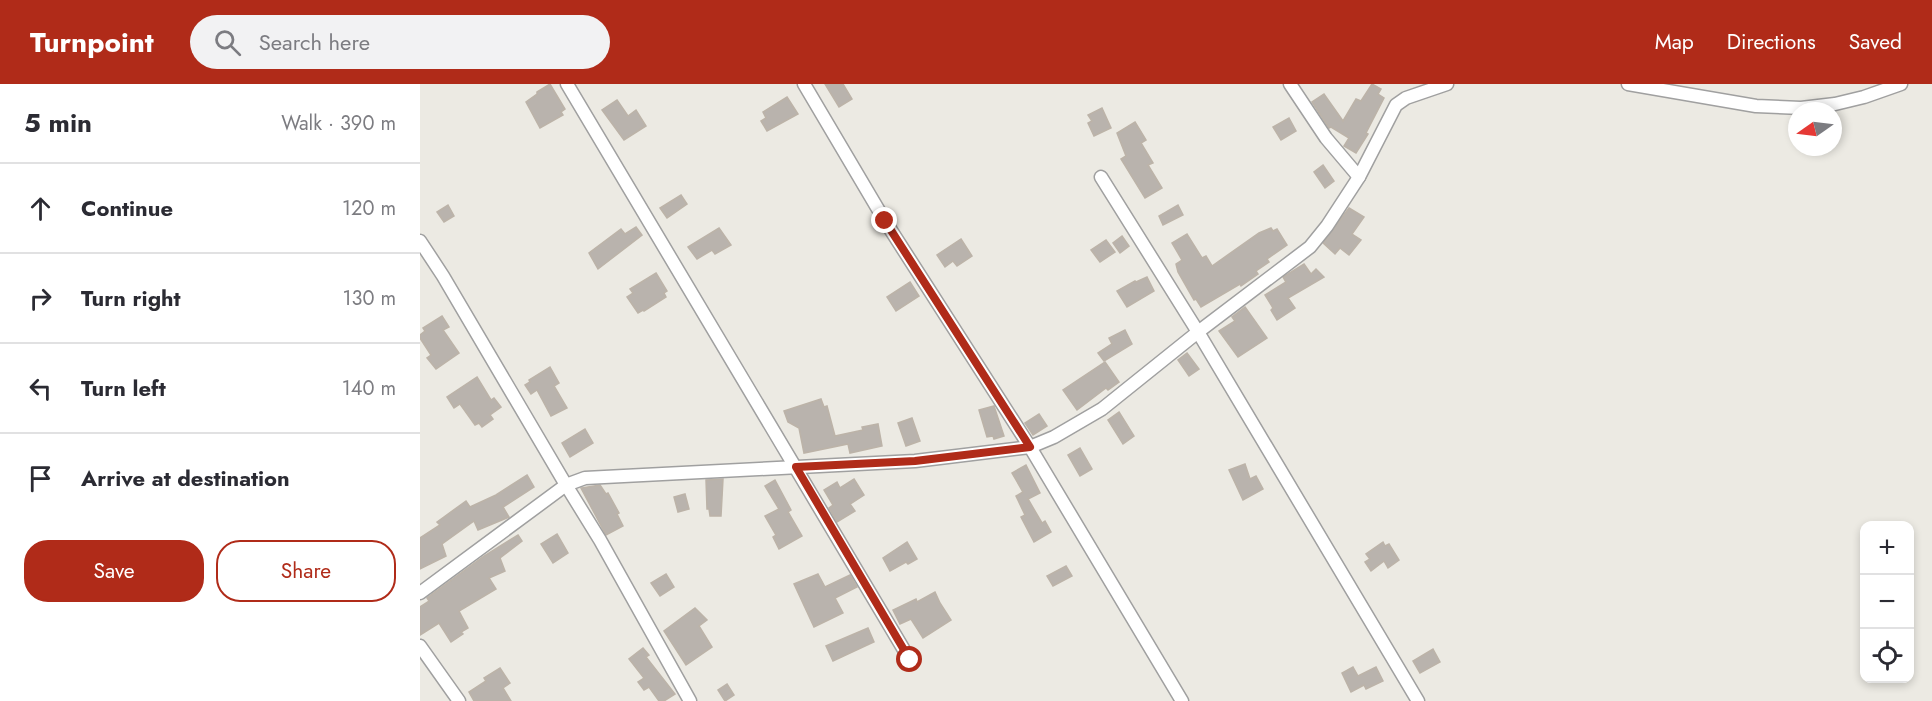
<!DOCTYPE html>
<html lang="en">
<head>
<meta charset="utf-8">
<style>
  body { margin:0; font-family:Jost,sans-serif; background:#f2f2f3; color:#2b2b33 }
  .controls { position:absolute; right:18px; bottom:18px; display:grid; overflow:hidden; border-radius:12px; box-shadow:0 3px 9px #0003 }
  .controls button { width:54px; height:54px; display:grid; place-items:center; padding:0; border:0; border-bottom:2px solid #e1e1e2; background:#fff; color:#2b2b33; font:30px sans-serif }
  .compass { position:absolute; left:1368px; top:18px; width:54px; height:54px; border-radius:50%; background:#fff; box-shadow:0 3px 9px #0003; rotate:256deg }
  .stop { position:absolute; width:18px; height:18px; margin:-14px; border:4px solid #b02b19; border-radius:50%; background:#fff }
  .stop.end { background:#b02b19; border-color:#fff; box-shadow:0 2px 6px #0008 }
  .list { margin:0; padding:0; list-style:none }
  h2 { display:flex; justify-content:space-between; align-items:center; height:78px; margin:0; padding:0 24px; font-size:26px }
  h2 small { font-size:20px; font-weight:400; color:#7c7c81 }
  .list li { display:grid; grid-template-columns:39px 1fr auto; gap:18px; align-items:center; box-sizing:border-box; height:90px; padding:0 24px; border-top:2px solid #e1e1e2 }
  .list b { display:block; font-size:22px; white-space:nowrap }
  .list em { font-size:20px; font-style:normal; color:#7c7c81 }
  .actions { display:flex; gap:12px; padding:18px 24px }
  .actions a { flex:1; padding:14px 0; border:2px solid #b02b19; border-radius:24px; text-align:center; font-size:21px; color:#b02b19 }
  .actions .main { background:#b02b19; color:#fff }
  .icon { flex:none; width:33px; height:33px; fill:none; stroke:currentColor; stroke-width:2; stroke-linecap:round; stroke-linejoin:round }
  .map { position:relative; flex:none; width:1512px; height:617px; overflow:hidden }
  header { display:flex; align-items:center; gap:36px; box-sizing:border-box; height:84px; padding:0 30px; background:#b02b19; color:#fff }
  header strong { font-size:28px }
  nav { display:flex; gap:33px; margin-inline-start:auto; font-size:21px }
  .search { width:420px; height:54px; background:#f2f2f3; display:flex; align-items:center; gap:15px; box-sizing:border-box; padding:0 21px; border-radius:33px; color:#7c7c81; font-size:22px }
  main { display:flex }
  aside { flex:1; background:#fff }
  .map>svg:first-child { display:block }
  .building { fill:#b9b3ad; stroke:#bcb3a8; stroke-width:1.5 }
  .lines { fill:none; stroke-linecap:round; stroke-linejoin:round }
  .minor-casing { stroke:#a0a0a0; stroke-width:15 }
  .minor { stroke:#fff; stroke-width:12 }
  .route { stroke:#b02b19; stroke-width:8 }
</style>
</head>
<body>
<header>
<strong>Turnpoint</strong>
<div class="search"><svg class="icon" aria-label="search" viewBox="0 0 24 24"><circle cx="10" cy="10" r="6"/><path d="M15 15l6 6"/></svg>Search here</div>
<nav><a>Map</a><a>Directions</a><a>Saved</a></nav>
</header>
<main>
<aside>
<h2>5 min<small>Walk · 390 m</small></h2>
<ul class="list">
<li><svg class="icon" aria-label="ahead" viewBox="0 0 24 24"><path d="M12 20V5M6 11l6-6 6 6"/></svg><div><b>Continue</b></div><em>120 m</em></li>
<li><svg class="icon" aria-label="right" viewBox="0 0 24 24"><path d="M7 20v-9h11M14 6l5 5-5 5"/></svg><div><b>Turn right</b></div><em>130 m</em></li>
<li><svg class="icon" aria-label="left" viewBox="0 0 24 24"><path d="M17 20v-9H6M10 6l-5 5 5 5"/></svg><div><b>Turn left</b></div><em>140 m</em></li>
<li><svg class="icon" aria-label="arrive" viewBox="0 0 24 24"><path d="M6 21V4h12l-3 4 3 4H6"/></svg><div><b>Arrive at destination</b></div></li>
</ul>
<div class="actions"><a class="main">Save</a><a>Share</a></div>
</aside>
<div class="map">
<svg width="1512" height="617" viewBox="0 0 1512 617">
  <rect width="100%" height="100%" fill="#eceae3"/>
  <g class="building">
    <path d="M 130,0 L 145,25 L 141,28 L 143,31 L 120,44 L 106,18 L 117,10 L 117,8 Z"/>
    <path d="M 405,0 L 423,0 L 432,15 L 419,23 Z"/>
    <path d="M 952,0 L 961,5 L 958,10 L 964,14 L 946,49 L 948,50 L 936,69 L 924,62 L 929,54 L 911,43 L 909,44 L 892,18 L 904,10 L 923,37 L 936,15 L 941,17 Z"/>
    <path d="M 367,13 L 378,30 L 347,47 L 341,37 L 346,34 L 343,28 Z"/>
    <path d="M 197,16 L 208,32 L 216,26 L 226,42 L 204,56 L 182,26 Z"/>
    <path d="M 682,24 L 691,44 L 674,52 L 668,39 L 672,37 L 668,31 Z"/>
    <path d="M 869,34 L 876,47 L 861,56 L 853,43 Z"/>
    <path d="M 715,38 L 726,56 L 721,59 L 733,79 L 728,81 L 742,104 L 725,114 L 701,75 L 706,72 L 697,49 Z"/>
    <path d="M 903,81 L 914,97 L 905,104 L 894,88 Z"/>
    <path d="M 261,111 L 267,120 L 247,134 L 240,124 Z"/>
    <path d="M 28,121 L 34,132 L 24,138 L 17,128 Z"/>
    <path d="M 758,121 L 763,131 L 743,141 L 739,132 Z"/>
    <path d="M 929,124 L 944,133 L 932,150 L 941,156 L 929,171 L 920,164 L 915,170 L 903,159 Z"/>
    <path d="M 216,143 L 222,151 L 178,185 L 169,169 L 201,145 L 205,150 Z"/>
    <path d="M 299,144 L 311,161 L 295,170 L 292,166 L 277,175 L 268,163 Z"/>
    <path d="M 851,144 L 853,147 L 857,145 L 867,161 L 847,175 L 849,178 L 836,187 L 838,190 L 821,202 L 820,200 L 781,223 L 776,215 L 774,216 L 758,188 L 756,180 L 762,176 L 752,159 L 767,150 L 782,174 L 786,172 L 792,182 L 839,149 Z"/>
    <path d="M 702,152 L 709,162 L 700,169 L 693,159 Z"/>
    <path d="M 541,155 L 552,172 L 537,182 L 533,177 L 525,183 L 517,171 Z"/>
    <path d="M 686,156 L 695,168 L 680,178 L 671,166 Z"/>
    <path d="M 884,180 L 891,190 L 896,185 L 904,193 L 868,214 L 875,224 L 857,236 L 851,226 L 853,224 L 845,211 L 866,198 L 863,193 Z"/>
    <path d="M 236,189 L 247,207 L 244,209 L 246,213 L 224,227 L 223,226 L 218,229 L 207,213 L 213,209 L 210,205 Z"/>
    <path d="M 727,193 L 734,207 L 707,223 L 697,207 L 715,197 L 716,198 Z"/>
    <path d="M 490,198 L 499,212 L 476,227 L 467,213 Z"/>
    <path d="M 825,223 L 847,254 L 818,273 L 799,247 L 815,237 L 812,233 Z"/>
    <path d="M 22,232 L 29,243 L 23,246 L 39,269 L 16,285 L 7,274 L 11,271 L 0,254 L 0,251 L 5,247 L 3,244 Z"/>
    <path d="M 705,246 L 712,260 L 684,277 L 678,269 L 692,260 L 689,254 Z"/>
    <path d="M 767,269 L 779,285 L 769,292 L 758,276 Z"/>
    <path d="M 685,278 L 699,298 L 688,306 L 686,304 L 657,326 L 643,306 Z"/>
    <path d="M 130,283 L 139,299 L 134,302 L 147,324 L 131,332 L 117,306 L 111,310 L 105,301 L 110,298 L 109,296 Z"/>
    <path d="M 57,293 L 71,316 L 74,314 L 81,323 L 70,331 L 73,335 L 62,343 L 59,339 L 55,341 L 40,320 L 34,324 L 27,313 Z"/>
    <path d="M 401,315 L 404,323 L 407,322 L 415,352 L 443,346 L 442,343 L 458,340 L 462,362 L 430,369 L 428,360 L 384,369 L 379,344 L 368,338 L 364,327 Z"/>
    <path d="M 574,322 L 584,352 L 574,355 L 573,352 L 567,353 L 559,326 Z"/>
    <path d="M 699,328 L 714,352 L 703,360 L 688,336 Z"/>
    <path d="M 619,330 L 627,342 L 613,351 L 605,339 Z"/>
    <path d="M 492,334 L 500,357 L 486,362 L 478,339 Z"/>
    <path d="M 165,345 L 173,359 L 150,373 L 142,359 Z"/>
    <path d="M 660,364 L 672,385 L 660,392 L 648,371 Z"/>
    <path d="M 825,380 L 830,395 L 836,392 L 843,405 L 823,416 L 809,386 Z"/>
    <path d="M 606,381 L 620,409 L 608,415 L 622,439 L 625,437 L 631,448 L 614,458 L 601,433 L 605,431 L 596,412 L 603,408 L 592,389 Z"/>
    <path d="M 107,391 L 114,403 L 83,423 L 89,433 L 58,446 L 54,437 L 22,460 L 26,472 L 0,485 L 0,454 L 20,441 L 17,438 L 46,417 L 50,423 L 76,411 Z"/>
    <path d="M 303,395 L 301,432 L 290,432 L 289,425 L 287,425 L 286,396 Z"/>
    <path d="M 434,395 L 444,411 L 430,420 L 435,427 L 417,438 L 409,424 L 413,421 L 404,406 L 417,398 L 420,404 Z"/>
    <path d="M 355,396 L 371,426 L 368,428 L 382,452 L 359,465 L 353,453 L 356,451 L 345,432 L 359,425 L 345,402 Z"/>
    <path d="M 180,401 L 186,410 L 188,409 L 199,429 L 197,430 L 203,442 L 186,451 L 161,404 Z"/>
    <path d="M 265,410 L 269,425 L 258,428 L 254,413 Z"/>
    <path d="M 137,450 L 148,469 L 133,479 L 121,460 Z"/>
    <path d="M 98,451 L 102,457 L 80,474 L 85,487 L 69,494 L 76,505 L 39,527 L 48,544 L 41,548 L 43,550 L 31,558 L 19,539 L 0,551 L 0,523 L 9,517 L 7,514 L 64,472 Z"/>
    <path d="M 487,458 L 497,475 L 488,480 L 486,478 L 470,487 L 463,474 Z"/>
    <path d="M 963,458 L 965,462 L 969,460 L 979,476 L 968,484 L 964,477 L 951,487 L 945,478 L 950,475 L 946,470 Z"/>
    <path d="M 646,482 L 652,492 L 633,502 L 627,492 Z"/>
    <path d="M 246,490 L 254,503 L 240,512 L 231,499 Z"/>
    <path d="M 398,490 L 405,503 L 430,491 L 437,503 L 415,514 L 423,529 L 394,543 L 374,500 Z"/>
    <path d="M 515,508 L 520,519 L 531,536 L 503,554 L 491,535 L 480,540 L 473,526 L 496,515 L 497,518 Z"/>
    <path d="M 275,524 L 287,536 L 279,542 L 292,563 L 266,581 L 244,547 Z"/>
    <path d="M 448,544 L 454,558 L 413,577 L 406,562 Z"/>
    <path d="M 223,564 L 229,571 L 226,573 L 255,610 L 244,617 L 239,617 L 229,603 L 224,606 L 218,598 L 224,594 L 209,575 Z"/>
    <path d="M 1013,565 L 1020,578 L 1000,589 L 993,577 Z"/>
    <path d="M 933,583 L 938,592 L 956,583 L 963,597 L 946,605 L 944,601 L 931,608 L 922,589 Z"/>
    <path d="M 80,584 L 90,599 L 83,604 L 91,617 L 54,617 L 49,608 L 66,597 L 64,594 Z"/>
    <path d="M 307,600 L 314,611 L 305,617 L 298,606 Z"/>
  </g>
  <g class="lines">
    <g class="minor-casing">
      <g id="minor">
        <path d="M 147,0 L 490,576"/>
        <path d="M 384,0 L 465,137 L 610,363 L 762,617"/>
        <path d="M 870,0 L 906,54 L 939,93"/>
        <path d="M 1208,0 L 1336,22 L 1381,24 L 1415,20 L 1444,13 L 1481,0"/>
        <path d="M 681,93 L 778,248 L 998,617"/>
        <path d="M 0,157 L 23,192 L 146,401 L 180,456 L 270,617"/>
        <path d="M 0,509 L 146,401 L 165,394 L 495,377 L 610,363 L 634,353 L 682,325 L 778,248 L 890,163 L 907,142 L 939,93 L 976,21 L 986,14 L 1027,0"/>
        <path d="M 0,562 L 39,617"/>
      </g>
    </g>
    <use href="#minor" class="minor"/>
  </g>
  <g class="lines">
    <path class="route" d="M 465,137 L 610,363 L 495,377 L 376,383 L 490,576"/>
  </g>
</svg>
<div class="controls">
<button>+</button>
<button>−</button>
<button><svg class="icon" aria-label="locate" viewBox="0 0 24 24"><circle cx="12" cy="12" r="6"/><path d="M12 2v4M12 18v4M2 12h4M18 12h4"/></svg></button>
</div>
<svg class="compass" viewBox="-18 -18 36 36"><path d="M0-13l5 13h-10z" fill="#e53935"/><path d="M0 13l5-13h-10z" fill="#7c7c81"/></svg>
<div class="stop" style="left:490px;top:576px"></div>
<div class="stop end" style="left:465px;top:137px"></div>
</div>
</main>
</body>
</html>
